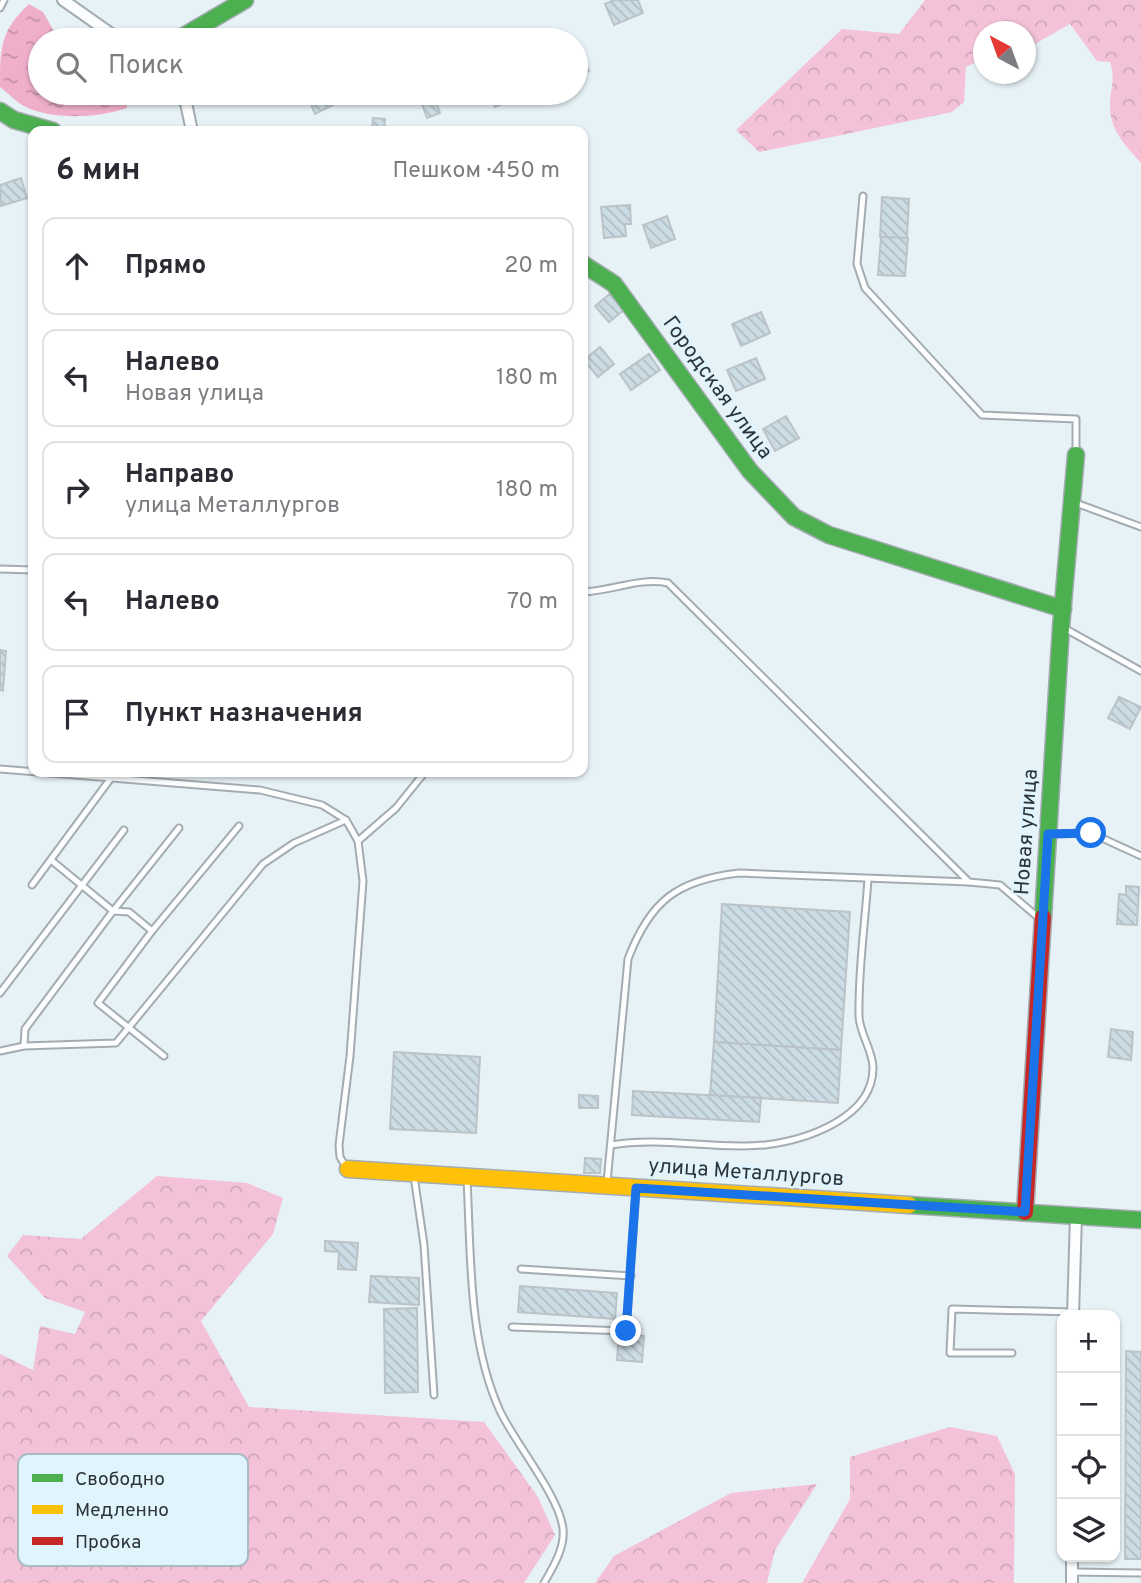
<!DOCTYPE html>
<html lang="ru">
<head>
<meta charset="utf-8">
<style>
  body { margin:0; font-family:Overpass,sans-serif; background:#f7f7f7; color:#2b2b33 }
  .controls { position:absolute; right:21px; bottom:21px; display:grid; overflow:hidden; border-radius:14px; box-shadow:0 2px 5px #0004 }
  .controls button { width:63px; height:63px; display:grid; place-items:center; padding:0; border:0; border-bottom:2px solid #e1e1e2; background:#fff; color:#2b2b33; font:35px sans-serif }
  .compass { position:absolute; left:973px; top:21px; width:63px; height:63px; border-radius:50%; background:#fff; box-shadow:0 2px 5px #0004; rotate:319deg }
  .stop { position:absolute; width:21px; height:21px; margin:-16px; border:5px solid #1a73e8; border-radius:50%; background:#fff }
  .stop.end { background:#1a73e8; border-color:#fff; box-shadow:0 2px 7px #0008 }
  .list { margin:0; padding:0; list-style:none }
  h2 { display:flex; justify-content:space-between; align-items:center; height:91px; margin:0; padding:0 28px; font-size:30px }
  h2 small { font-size:23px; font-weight:400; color:#7c7c81 }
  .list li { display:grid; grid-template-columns:46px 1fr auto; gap:21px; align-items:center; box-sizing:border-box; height:98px; margin:0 14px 14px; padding:0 14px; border:2px solid #e1e1e2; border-radius:14px }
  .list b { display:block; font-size:26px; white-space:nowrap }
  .list p { margin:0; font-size:23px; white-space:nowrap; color:#7c7c81 }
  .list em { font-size:23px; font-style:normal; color:#7c7c81 }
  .icon { flex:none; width:38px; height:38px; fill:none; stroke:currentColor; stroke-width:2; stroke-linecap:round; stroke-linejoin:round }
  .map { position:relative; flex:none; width:1141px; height:1583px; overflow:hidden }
  .search { position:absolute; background:#fff; box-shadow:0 2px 5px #0004; left:28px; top:28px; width:560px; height:77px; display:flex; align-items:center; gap:18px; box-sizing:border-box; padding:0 24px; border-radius:38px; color:#7c7c81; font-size:26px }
  .panel { position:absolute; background:#fff; box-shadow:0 2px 5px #0004; left:28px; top:126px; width:560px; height:651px; border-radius:14px }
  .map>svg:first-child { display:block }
  .forest { fill:url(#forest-crowns) }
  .water { fill:url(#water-ripples) }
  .building { fill:url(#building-back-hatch); stroke:#bac3c7; stroke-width:2 }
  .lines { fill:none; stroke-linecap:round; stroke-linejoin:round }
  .lane-casing { stroke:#a4acb1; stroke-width:9 }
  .street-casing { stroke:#a4acb1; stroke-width:14 }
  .fast-casing { stroke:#a4acb1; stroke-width:19 }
  .slow-casing { stroke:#a4acb1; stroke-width:19 }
  .jam-casing { stroke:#a4acb1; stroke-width:19 }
  .lane { stroke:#fbfdfe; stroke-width:5 }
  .street { stroke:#fbfdfe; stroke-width:10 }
  .fast { stroke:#4caf50; stroke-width:16 }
  .slow { stroke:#ffc107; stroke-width:16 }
  .jam { stroke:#c62828; stroke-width:16 }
  .route { stroke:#1a73e8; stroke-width:9 }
  .labels { text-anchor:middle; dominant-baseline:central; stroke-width:5; stroke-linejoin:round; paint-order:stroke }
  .street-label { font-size:21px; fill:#2d3438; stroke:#e0f4fe }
  .key { fill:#e0f4fe; stroke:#aabac3; stroke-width:2 }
  .key-label { font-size:19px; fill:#2d3438 }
</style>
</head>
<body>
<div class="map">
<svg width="1141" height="1583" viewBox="0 0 1141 1583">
  <defs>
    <pattern id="forest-crowns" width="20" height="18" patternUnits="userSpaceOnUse" patternTransform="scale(1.75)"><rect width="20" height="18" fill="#f3c2d8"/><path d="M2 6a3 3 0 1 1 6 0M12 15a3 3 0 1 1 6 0" fill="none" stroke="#d1a7ba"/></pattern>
    <pattern id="water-ripples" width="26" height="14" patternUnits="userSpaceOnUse" patternTransform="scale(1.75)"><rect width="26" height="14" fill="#efafca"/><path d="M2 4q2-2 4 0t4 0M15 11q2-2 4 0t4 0" fill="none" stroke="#c28fa5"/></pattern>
    <pattern id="building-back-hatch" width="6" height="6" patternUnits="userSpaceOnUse" patternTransform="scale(1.75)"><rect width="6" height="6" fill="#ccdce4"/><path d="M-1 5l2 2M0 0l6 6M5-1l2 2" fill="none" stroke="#b0bdc4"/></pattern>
  </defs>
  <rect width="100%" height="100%" fill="#e7f2f7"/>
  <g class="forest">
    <path d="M 925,0 L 1141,0 L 1141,163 C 1126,146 1110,131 1110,106 C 1110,90 1116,79 1110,62 L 1097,61 L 1070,24 L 1035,44 L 1026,45 L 1026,32 L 984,32 L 983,59 L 966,67 L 964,102 L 952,112 L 759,152 L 736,130 L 842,29 L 899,34 Z"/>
    <path d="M 157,1176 L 247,1183 L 283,1198 L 273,1234 L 201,1321 L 249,1407 L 484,1422 L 538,1497 L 555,1535 L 524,1583 L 0,1583 L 0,1354 L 33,1370 L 40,1326 L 75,1334 L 85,1312 L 45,1298 L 7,1256 L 23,1235 L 81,1239 Z"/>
    <path d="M 950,1427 L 997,1436 L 1015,1474 L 1014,1583 L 802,1583 L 850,1499 L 850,1457 Z"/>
    <path d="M 817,1484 L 775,1550 L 767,1583 L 595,1583 L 614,1556 L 731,1493 Z"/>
  </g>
  <path class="water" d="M 29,4 L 43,12 L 59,40 L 40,40 L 40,93 L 127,93 L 127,108 C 98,118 51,121 22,105 C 14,100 7,92 0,87 C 0,48 0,31 29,4 Z"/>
  <g class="building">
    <path d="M 614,0 L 638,0 L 643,13 L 614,25 L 605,4 Z"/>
    <path d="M 580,53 L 589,71 L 576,77 L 576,55 Z"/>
    <path d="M 329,93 L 332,93 L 337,103 L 315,114 L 310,102 Z"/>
    <path d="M 424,93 L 433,93 L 440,113 L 427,118 L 419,95 Z"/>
    <path d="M 490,93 L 518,93 L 520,97 L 495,107 Z"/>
    <path d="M 373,118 L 385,119 L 384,131 L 372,131 Z"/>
    <path d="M 21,178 L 27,198 L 1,206 L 0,185 Z"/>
    <path d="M 882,197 L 909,199 L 907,238 L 880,237 Z"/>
    <path d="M 630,205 L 631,224 L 625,224 L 626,236 L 604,238 L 601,207 Z"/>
    <path d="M 667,216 L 675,239 L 651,248 L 643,225 Z"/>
    <path d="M 881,237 L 908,238 L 905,276 L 878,275 Z"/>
    <path d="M 611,293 L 625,309 L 609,322 L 595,306 Z"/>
    <path d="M 761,312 L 770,333 L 741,346 L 732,324 Z"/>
    <path d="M 600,347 L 614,364 L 598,377 L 584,360 Z"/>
    <path d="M 649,354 L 660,370 L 631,390 L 620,374 Z"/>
    <path d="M 756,358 L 765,379 L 736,391 L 727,370 Z"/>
    <path d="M 786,416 L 799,438 L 775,451 L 763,429 Z"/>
    <path d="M 0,650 L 6,651 L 3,691 L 0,690 Z"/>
    <path d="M 1119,697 L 1141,707 L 1130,729 L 1108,718 Z"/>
    <path d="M 1126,886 L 1139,887 L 1137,925 L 1117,924 L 1119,894 L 1126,895 Z"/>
    <path d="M 722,904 L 850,912 L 841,1050 L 714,1042 Z"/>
    <path d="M 1111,1029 L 1133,1032 L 1131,1060 L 1108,1057 Z"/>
    <path d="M 714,1042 L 841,1050 L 838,1103 L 710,1095 Z"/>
    <path d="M 394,1052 L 480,1057 L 476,1133 L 390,1129 Z"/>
    <path d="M 633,1091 L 761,1098 L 759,1122 L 632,1115 Z"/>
    <path d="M 579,1095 L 598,1096 L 598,1108 L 579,1108 Z"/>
    <path d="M 585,1158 L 601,1159 L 600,1173 L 584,1173 Z"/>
    <path d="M 325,1241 L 358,1243 L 356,1270 L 338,1269 L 339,1252 L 325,1251 Z"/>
    <path d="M 371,1276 L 419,1278 L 419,1305 L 369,1302 Z"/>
    <path d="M 520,1286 L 617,1293 L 615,1319 L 518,1312 Z"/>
    <path d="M 417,1308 L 418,1392 L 385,1393 L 384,1309 Z"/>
    <path d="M 619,1334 L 644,1336 L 642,1362 L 617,1360 Z"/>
    <path d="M 1126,1351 L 1141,1352 L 1141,1559 L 1125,1559 Z"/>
  </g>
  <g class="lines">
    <g class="lane-casing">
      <g id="lane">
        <path d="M 0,8 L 4,0"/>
        <path d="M 863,196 L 857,264 L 865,288 L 982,415 L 1076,419 L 1076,452"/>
        <path d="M 1073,502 L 1141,527"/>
        <path d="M 0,569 L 33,570"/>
        <path d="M 583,592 C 612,591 640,577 668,583 L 969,882 L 1000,885 L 1040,919"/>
        <path d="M 1064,628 L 1141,671"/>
        <path d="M 0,769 L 260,790 L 322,805 L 346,820 L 358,841 L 363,881 L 350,1056 L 339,1145 L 340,1157 L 346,1167"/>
        <path d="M 1051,834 L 1091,833 L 1141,856"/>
        <path d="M 358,841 L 396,808 L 425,772"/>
        <path d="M 51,860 L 113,911 L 129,912 L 152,931 L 98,1003 L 164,1056"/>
        <path d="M 32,885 L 111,778"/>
        <path d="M 152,931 L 239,826"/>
        <path d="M 0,993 L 124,830"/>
        <path d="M 24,1046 L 25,1029 L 113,911 L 179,828"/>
        <path d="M 0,1051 L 24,1046 L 116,1043 L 263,864 L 294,843 L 346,820"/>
        <path d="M 611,1145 C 662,1136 714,1150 765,1145 C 806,1140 873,1118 873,1068 C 873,1051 860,1034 859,1017 C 858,971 865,924 868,879"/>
        <path d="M 414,1176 L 424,1245 L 434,1395"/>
        <path d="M 467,1179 C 471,1255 468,1341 500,1411 C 515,1443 560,1497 563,1529 C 565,1548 553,1567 544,1583"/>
        <path d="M 607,1182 L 628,959 C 650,901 677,880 739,873 L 969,882"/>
        <path d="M 521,1269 L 631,1276"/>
        <path d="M 512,1327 L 626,1331 L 636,1191"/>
        <path d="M 1012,1353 L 950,1353 L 952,1309 L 1073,1312"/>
        <path d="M 1072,1572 L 1141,1573"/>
      </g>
    </g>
    <g class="street-casing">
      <g id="street">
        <path d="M 63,0 L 120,40"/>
        <path d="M 176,93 L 186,103 L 192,131"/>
        <path d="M 1073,1315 L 1076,1216"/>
        <path d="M 1072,1583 L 1072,1557"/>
      </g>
    </g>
    <g class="fast-casing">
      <g id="fast">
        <path d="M 177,40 L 245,0"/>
        <path d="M 0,111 L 14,120 L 53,131"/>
        <path d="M 583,264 L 614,284 L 750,471 L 794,517 L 829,535 L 1063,609"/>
        <path d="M 1043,917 L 1061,627 L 1076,455"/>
        <path d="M 909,1205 L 1141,1220"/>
      </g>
    </g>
    <g class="slow-casing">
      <path id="slow" d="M 348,1169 L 909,1205"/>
    </g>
    <g class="jam-casing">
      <path id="jam" d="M 1025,1212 L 1043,917"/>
    </g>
    <use href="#lane" class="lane"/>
    <use href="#street" class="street"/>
    <use href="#fast" class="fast"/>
    <use href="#slow" class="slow"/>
    <use href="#jam" class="jam"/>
  </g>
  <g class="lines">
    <path class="route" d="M 626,1331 L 636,1188 L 1025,1212 L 1048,834 L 1091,833"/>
  </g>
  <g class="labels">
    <g class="street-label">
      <text transform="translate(717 388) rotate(54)">Городская улица</text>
      <text transform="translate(1027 832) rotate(-86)">Новая улица</text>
      <text transform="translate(746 1173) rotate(4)">улица Металлургов</text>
    </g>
  </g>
  <rect x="18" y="1454" width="230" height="112" rx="10" class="key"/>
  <rect x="32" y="1474" width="31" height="8" fill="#4caf50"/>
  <rect x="32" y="1505" width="31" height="9" fill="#ffc107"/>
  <rect x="32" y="1537" width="31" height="8" fill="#c62828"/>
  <g class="key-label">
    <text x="75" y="1485">Свободно</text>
    <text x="75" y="1516">Медленно</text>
    <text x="75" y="1548">Пробка</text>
  </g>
</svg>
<div class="controls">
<button>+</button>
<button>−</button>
<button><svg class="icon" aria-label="locate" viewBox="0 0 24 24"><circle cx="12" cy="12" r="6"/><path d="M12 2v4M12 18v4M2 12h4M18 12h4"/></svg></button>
<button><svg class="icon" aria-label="layers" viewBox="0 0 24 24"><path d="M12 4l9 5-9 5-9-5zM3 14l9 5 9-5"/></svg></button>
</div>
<svg class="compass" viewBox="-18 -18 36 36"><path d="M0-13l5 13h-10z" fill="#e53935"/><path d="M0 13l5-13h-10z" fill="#7c7c81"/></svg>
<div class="stop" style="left:1091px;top:833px"></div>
<div class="stop end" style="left:626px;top:1331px"></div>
<div class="search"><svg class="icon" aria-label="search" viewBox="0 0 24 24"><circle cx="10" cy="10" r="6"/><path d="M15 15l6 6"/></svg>Поиск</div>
<section class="panel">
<h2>6 мин<small>Пешком · 450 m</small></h2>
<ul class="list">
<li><svg class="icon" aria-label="ahead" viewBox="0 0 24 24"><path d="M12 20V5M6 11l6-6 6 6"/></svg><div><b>Прямо</b></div><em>20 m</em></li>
<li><svg class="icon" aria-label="left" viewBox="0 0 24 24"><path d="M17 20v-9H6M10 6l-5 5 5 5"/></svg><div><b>Налево</b><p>Новая улица</p></div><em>180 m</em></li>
<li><svg class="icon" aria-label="right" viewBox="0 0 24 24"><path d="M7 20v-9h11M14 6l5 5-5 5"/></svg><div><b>Направо</b><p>улица Металлургов</p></div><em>180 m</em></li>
<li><svg class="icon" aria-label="left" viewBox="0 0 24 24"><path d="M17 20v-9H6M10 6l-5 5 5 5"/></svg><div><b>Налево</b></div><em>70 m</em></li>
<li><svg class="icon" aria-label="arrive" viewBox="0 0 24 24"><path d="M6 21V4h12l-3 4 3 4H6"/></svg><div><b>Пункт назначения</b></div></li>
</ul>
</section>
</div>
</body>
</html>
